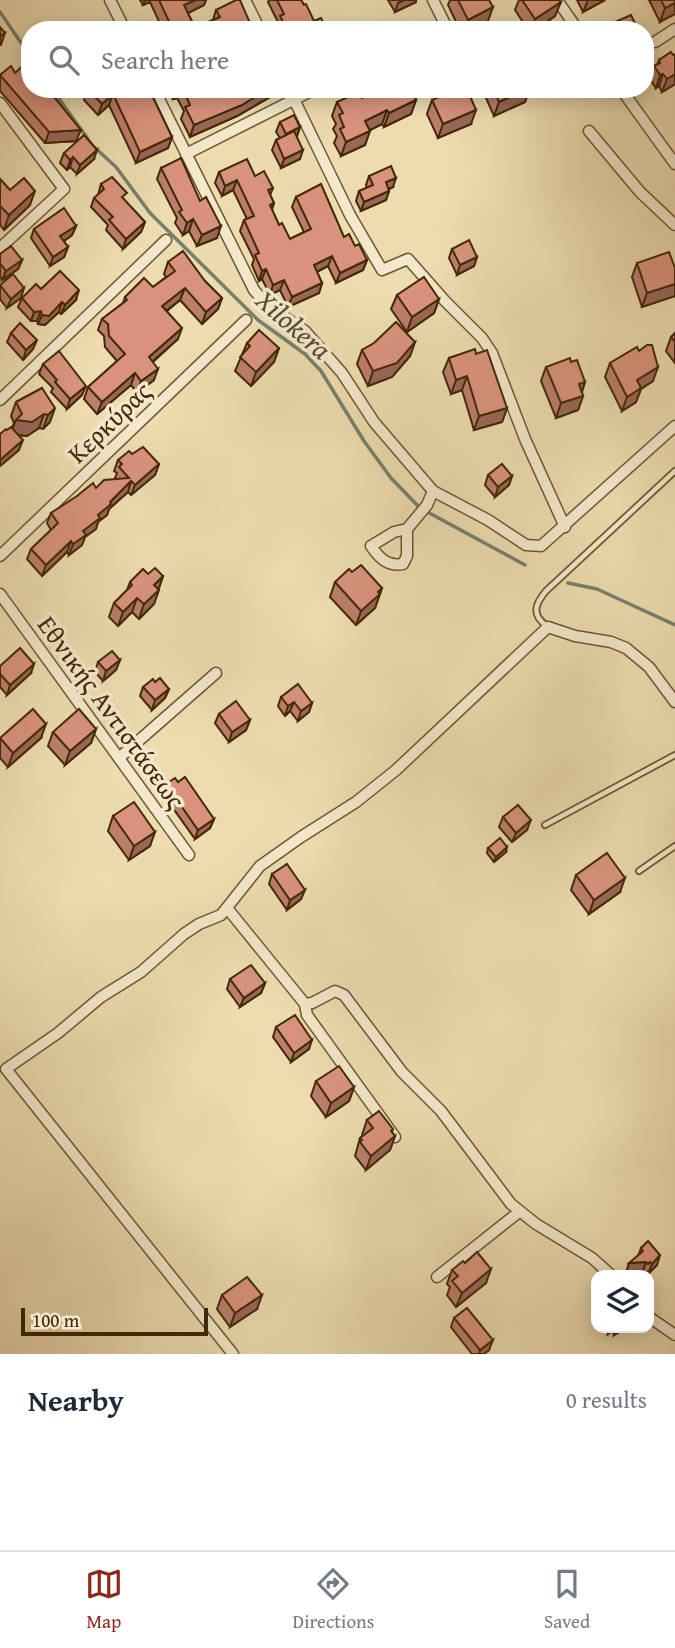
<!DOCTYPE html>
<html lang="en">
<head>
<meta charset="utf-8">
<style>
  body { margin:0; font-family:"Gentium Book Plus",serif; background:#f2f2f3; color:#1f2937 }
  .controls { position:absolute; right:21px; bottom:21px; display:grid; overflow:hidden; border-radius:14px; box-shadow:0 4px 18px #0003 }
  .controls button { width:63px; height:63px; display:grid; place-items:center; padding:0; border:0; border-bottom:2px solid #e0e1e3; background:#fff; color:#1f2937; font:35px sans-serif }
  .scale { position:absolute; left:21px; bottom:18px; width:187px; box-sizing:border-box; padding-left:7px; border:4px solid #432808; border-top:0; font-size:19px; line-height:24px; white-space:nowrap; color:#432808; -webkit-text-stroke:5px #f3e8cb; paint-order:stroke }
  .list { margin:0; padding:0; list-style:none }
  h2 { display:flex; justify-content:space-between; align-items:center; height:91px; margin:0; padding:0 28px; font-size:30px }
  h2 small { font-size:23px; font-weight:400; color:#747a83 }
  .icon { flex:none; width:38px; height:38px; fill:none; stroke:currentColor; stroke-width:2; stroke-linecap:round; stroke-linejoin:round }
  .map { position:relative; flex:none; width:675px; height:1354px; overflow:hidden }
  .search { position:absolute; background:#fff; box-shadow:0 4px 18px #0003; left:21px; right:21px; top:21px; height:77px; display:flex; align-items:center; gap:18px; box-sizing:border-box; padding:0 24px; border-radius:28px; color:#747a83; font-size:26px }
  .sheet { height:196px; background:#fff }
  nav { display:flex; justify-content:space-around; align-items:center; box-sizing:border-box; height:98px; border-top:2px solid #e0e1e3; background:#fff; font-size:19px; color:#747a83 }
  nav a { display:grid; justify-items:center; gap:4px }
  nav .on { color:#8f2418 }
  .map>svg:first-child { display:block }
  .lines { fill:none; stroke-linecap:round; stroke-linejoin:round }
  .stream { stroke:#77806d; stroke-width:3.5 }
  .service-casing { stroke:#6d5532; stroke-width:8 }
  .minor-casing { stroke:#6d5532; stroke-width:13 }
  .service { stroke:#f3e8cb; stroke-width:4.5 }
  .minor { stroke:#f3e8cb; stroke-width:10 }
  .wall { fill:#bb7e6c; stroke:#432808; stroke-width:2 }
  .shaded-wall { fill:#986758; stroke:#432808; stroke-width:2 }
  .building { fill:#d9937d; stroke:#432808; stroke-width:2 }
  .labels { text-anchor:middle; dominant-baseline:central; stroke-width:7; stroke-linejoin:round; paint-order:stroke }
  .street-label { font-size:26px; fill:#432808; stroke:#f3e8cb }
  .water-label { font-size:28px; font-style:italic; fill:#594c32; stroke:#f3e8cb }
</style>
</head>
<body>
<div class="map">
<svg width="675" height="1354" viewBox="0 0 675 1354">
  <rect width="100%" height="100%" fill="#ecdcaf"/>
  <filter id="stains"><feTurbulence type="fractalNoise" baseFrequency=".00286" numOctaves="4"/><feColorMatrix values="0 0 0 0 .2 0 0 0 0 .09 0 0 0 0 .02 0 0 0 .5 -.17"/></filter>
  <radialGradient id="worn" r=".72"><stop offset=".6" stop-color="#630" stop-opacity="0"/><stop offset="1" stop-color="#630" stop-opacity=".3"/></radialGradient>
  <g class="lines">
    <g class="stream">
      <path d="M 0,12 L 30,56"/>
      <path d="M 52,89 L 93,146 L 116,167 L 150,213 L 258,320 L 305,354 L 321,371 L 364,441 L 391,478 L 420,508 L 525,565"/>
      <path d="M 568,583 L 597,589 L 675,625"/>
    </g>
    <g class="service-casing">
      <g id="service">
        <path d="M 547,626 C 531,615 535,604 546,591 L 675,471"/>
        <path d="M 545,825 L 675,755"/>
        <path d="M 639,871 L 675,846"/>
      </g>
    </g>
    <g class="minor-casing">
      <g id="minor">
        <path d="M 110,0 L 125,30"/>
        <path d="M 245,0 L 260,30"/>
        <path d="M 433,0 L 448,30"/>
        <path d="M 557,0 L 578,30"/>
        <path d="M 655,42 L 675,29"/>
        <path d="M 154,89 L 254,290 L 267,305 L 305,331 L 342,373 L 374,422 L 433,491 L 488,520 L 526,545 L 541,546 L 675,426"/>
        <path d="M 289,89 L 350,215 L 382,270 L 408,259 L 445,301 L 482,338 L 492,353 L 525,439 L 565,527"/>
        <path d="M 621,89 L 675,164"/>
        <path d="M 0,103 L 64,189 L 0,248"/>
        <path d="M 589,131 L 640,192 L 675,225"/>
        <path d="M 186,154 L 315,89"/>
        <path d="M 0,400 L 166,240"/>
        <path d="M 407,529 L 407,556 L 403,564 C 388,567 379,558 371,546 L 394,532 L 407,529 L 427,505 L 433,491"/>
        <path d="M 0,556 L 246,320"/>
        <path d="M 0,594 L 189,855"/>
        <path d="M 119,758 L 216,673"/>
        <path d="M 227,908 L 305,1004 L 312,1003 L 335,991 L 344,995 L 402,1072 L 441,1111 L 511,1204 L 536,1224 L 592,1258 L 611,1275"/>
        <path d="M 305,1004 L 307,1015 L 395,1137"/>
        <path d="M 437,1277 L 519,1212"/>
        <path d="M 649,1317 L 675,1335"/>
        <path d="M 233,1354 L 6,1069 L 58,1033 L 101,997 L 141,972 L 184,934 L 199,924 L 221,915 L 260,866 L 301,837 L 356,802 L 396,770 L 548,627 L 575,636 L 611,642 L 626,648 L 649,667 L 675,702"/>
      </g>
    </g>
    <use href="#service" class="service"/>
    <use href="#minor" class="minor"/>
  </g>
  <g class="wall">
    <path d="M 140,0 L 206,0 L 204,5 L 188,13 L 195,28 L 213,20 L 216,10 L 248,30 L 163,30 L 150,2 L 143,5 Z"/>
    <path d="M 269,0 L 301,0 L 314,21 L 327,30 L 276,30 L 278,22 L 268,2 Z"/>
    <path d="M 388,0 L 416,0 L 416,2 L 395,12 Z"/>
    <path d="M 450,0 L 489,0 L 488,21 L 471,30 L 460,30 L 448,5 Z"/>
    <path d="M 519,0 L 559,0 L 555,16 L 535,30 L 528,30 L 515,10 Z"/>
    <path d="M 577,0 L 605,0 L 583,12 Z"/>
    <path d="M 649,0 L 675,0 L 660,22 Z"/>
    <path d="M 615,22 L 638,30 L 613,30 Z"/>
    <path d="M 659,60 L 675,84 L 662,92 L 659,86 L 656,88 L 650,79 L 654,66 L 657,65 Z"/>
    <path d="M 28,71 L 76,141 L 45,143 L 0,91 L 0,74 Z"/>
    <path d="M 88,89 L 149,89 L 172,137 L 168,148 L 136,163 L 109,105 L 98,115 L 84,100 Z"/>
    <path d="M 168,89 L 279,89 L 277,93 L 237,116 L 190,137 L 181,119 L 184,111 L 177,98 L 173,99 Z"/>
    <path d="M 482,89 L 527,89 L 525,102 L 494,116 Z"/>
    <path d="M 362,98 L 416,100 L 411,114 L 384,127 L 382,124 L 370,130 L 365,145 L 341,156 L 334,143 L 337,136 L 333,129 L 336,124 L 332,116 L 337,102 Z"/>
    <path d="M 432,100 L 471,124 L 438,138 L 427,114 Z"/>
    <path d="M 280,122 L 300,127 L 297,136 L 300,159 L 281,168 L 272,150 L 276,140 L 280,138 L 276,132 Z"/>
    <path d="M 64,153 L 94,159 L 77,174 L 70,167 L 67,170 L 60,163 Z"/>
    <path d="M 161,168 L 217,238 L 197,246 L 189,231 L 183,235 L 175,223 L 177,218 L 157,179 Z"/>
    <path d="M 219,172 L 255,176 L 273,188 L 270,195 L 274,203 L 272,210 L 279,225 L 290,239 L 304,232 L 292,207 L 296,197 L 355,246 L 367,260 L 363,270 L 336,283 L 328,266 L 317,272 L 322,283 L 319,293 L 288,307 L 280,290 L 270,295 L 262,279 L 259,281 L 252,265 L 254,259 L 240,231 L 244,220 L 247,219 L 233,190 L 222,196 L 215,183 Z"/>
    <path d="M 369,176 L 393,187 L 389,189 L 389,191 L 386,200 L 361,211 L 356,201 L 359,191 L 367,188 L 366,185 Z"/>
    <path d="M 0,179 L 10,190 L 30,205 L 4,230 L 0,225 Z"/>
    <path d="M 101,184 L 124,200 L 145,222 L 141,232 L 123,249 L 106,230 L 108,225 L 91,207 L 94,198 L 98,195 Z"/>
    <path d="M 76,226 L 72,235 L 64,241 L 68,247 L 64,257 L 50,266 L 31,238 L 34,229 Z"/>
    <path d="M 452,249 L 477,257 L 474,266 L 457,275 L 449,258 Z"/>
    <path d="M 0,254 L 22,260 L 18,269 L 2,280 L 0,277 Z"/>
    <path d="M 168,262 L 205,281 L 222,298 L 218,309 L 202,324 L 180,300 L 167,311 L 178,339 L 153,362 L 154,380 L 137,393 L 131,385 L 97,414 L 84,399 L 88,387 L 117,361 L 105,347 L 104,336 L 98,330 L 102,319 L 123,303 L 125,297 L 153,287 L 166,277 L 164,274 Z"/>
    <path d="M 637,263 L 675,296 L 642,307 L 632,277 Z"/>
    <path d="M 0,285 L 21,298 L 7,308 L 0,299 Z"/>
    <path d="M 41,289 L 76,300 L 61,314 L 59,312 L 45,325 L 38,324 L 37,321 L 31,321 L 18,307 L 22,298 Z"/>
    <path d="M 397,295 L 439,299 L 434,313 L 407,332 L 391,309 Z"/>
    <path d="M 11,333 L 33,349 L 23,360 L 7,342 Z"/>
    <path d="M 675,333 L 675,363 L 666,351 L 671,337 Z"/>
    <path d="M 415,342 L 410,356 L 392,377 L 368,386 L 357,364 L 362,350 Z"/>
    <path d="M 247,343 L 279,348 L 274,362 L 251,386 L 235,371 Z"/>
    <path d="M 639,351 L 653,381 L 641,389 L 636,402 L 622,411 L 605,377 L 610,363 Z"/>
    <path d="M 476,354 L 507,408 L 502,422 L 474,430 L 462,390 L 451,394 L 443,372 L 449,358 Z"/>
    <path d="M 571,362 L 585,382 L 582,392 L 583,396 L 578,410 L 556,418 L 541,381 L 546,367 Z"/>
    <path d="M 43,364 L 82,395 L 67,409 L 51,392 L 53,388 L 39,374 Z"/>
    <path d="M 42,388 L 50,422 L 43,429 L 39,428 L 27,436 L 18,435 L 19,450 L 0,466 L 0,434 L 12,428 L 14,423 L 11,416 L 16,402 Z"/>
    <path d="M 132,454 L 159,464 L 155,475 L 131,495 L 128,492 L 109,509 L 107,515 L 98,522 L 96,529 L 85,537 L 82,545 L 69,555 L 67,552 L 42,576 L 27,559 L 31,549 L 51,530 L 47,523 L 51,513 L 116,479 L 115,478 L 117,473 L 114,471 L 118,460 Z"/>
    <path d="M 488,475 L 512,476 L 509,485 L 495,497 L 485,485 Z"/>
    <path d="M 352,572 L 382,588 L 375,608 L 356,625 L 330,597 L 335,582 Z"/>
    <path d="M 148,574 L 163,576 L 154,604 L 139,619 L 132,612 L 118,626 L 109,617 L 114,603 L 127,590 L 130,582 Z"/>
    <path d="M 120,660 L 116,670 L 103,681 L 95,672 L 98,662 Z"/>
    <path d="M 0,666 L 31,673 L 7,695 L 0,687 Z"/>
    <path d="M 155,682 L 169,689 L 165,698 L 152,710 L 140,696 L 143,687 Z"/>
    <path d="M 281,697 L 312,703 L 309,712 L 298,721 L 290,711 L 285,716 L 278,706 Z"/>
    <path d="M 219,714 L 250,720 L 246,730 L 229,742 L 215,723 Z"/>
    <path d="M 96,729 L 91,743 L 65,765 L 48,746 L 53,732 Z"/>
    <path d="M 0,738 L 41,738 L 8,767 L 0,758 Z"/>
    <path d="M 178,782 L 214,819 L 210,828 L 195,839 L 163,794 L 166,784 Z"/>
    <path d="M 113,816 L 150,846 L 129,860 L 108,831 Z"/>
    <path d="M 503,817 L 527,830 L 512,842 L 499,827 Z"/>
    <path d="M 488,848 L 506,852 L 494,862 L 487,853 Z"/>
    <path d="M 272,874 L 301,899 L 287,910 L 269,884 Z"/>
    <path d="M 576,875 L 620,892 L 589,914 L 571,890 Z"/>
    <path d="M 230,979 L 265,983 L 261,993 L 240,1007 L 227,989 Z"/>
    <path d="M 276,1027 L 309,1049 L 291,1062 L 273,1037 Z"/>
    <path d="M 316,1081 L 354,1087 L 349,1101 L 326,1117 L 311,1096 Z"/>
    <path d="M 367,1120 L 392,1132 L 395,1136 L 390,1150 L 366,1170 L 355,1156 L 360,1138 L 363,1136 L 362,1135 Z"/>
    <path d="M 641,1248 L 657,1265 L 648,1274 L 647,1272 L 644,1274 L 643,1271 L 626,1273 L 638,1256 Z"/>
    <path d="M 452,1270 L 486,1283 L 456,1307 L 447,1295 L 450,1287 L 447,1284 Z"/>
    <path d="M 222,1295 L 257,1309 L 230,1327 L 217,1309 Z"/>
    <path d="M 454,1318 L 489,1350 L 484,1354 L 472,1354 L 451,1327 Z"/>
    <path d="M 604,1328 L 626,1328 L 614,1335 L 612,1331 L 608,1334 Z"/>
  </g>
  <g class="shaded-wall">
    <path d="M 145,0 L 150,0 L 150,2 L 143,5 Z"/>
    <path d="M 195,0 L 206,0 L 204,5 L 180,17 L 184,5 Z"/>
    <path d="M 404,0 L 416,0 L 416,2 L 395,12 L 398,3 Z"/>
    <path d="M 588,0 L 605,0 L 583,12 Z"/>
    <path d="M 561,2 L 555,16 L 535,30 L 531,30 L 535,19 Z"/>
    <path d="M 675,3 L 675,14 L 660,22 L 665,8 Z"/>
    <path d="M 493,7 L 488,21 L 471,30 L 464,30 L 468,20 Z"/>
    <path d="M 250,23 L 248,30 L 239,30 L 240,29 Z"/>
    <path d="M 5,33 L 1,45 L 0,45 L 0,36 Z"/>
    <path d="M 663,74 L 659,86 L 656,88 L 660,75 Z"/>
    <path d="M 675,74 L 675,84 L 662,92 L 667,79 Z"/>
    <path d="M 177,89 L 180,89 L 177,98 L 173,99 Z"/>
    <path d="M 268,89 L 279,89 L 277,93 L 237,116 L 190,137 L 194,125 Z"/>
    <path d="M 527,89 L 530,89 L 525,102 L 494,116 L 499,102 Z"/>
    <path d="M 113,94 L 109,105 L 98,115 L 102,104 Z"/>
    <path d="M 416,100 L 411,114 L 384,127 L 389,113 Z"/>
    <path d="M 387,110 L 382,124 L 360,135 L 365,121 Z"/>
    <path d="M 476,110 L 471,124 L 438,138 L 443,124 Z"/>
    <path d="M 300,127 L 297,136 L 282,143 L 286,134 Z"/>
    <path d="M 81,130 L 76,141 L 45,143 L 49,132 Z"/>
    <path d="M 370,131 L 365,145 L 341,156 L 346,142 Z"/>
    <path d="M 172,137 L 168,148 L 136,163 L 140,152 Z"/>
    <path d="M 97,150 L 94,159 L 77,174 L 80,165 Z"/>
    <path d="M 303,150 L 300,159 L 281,168 L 284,159 Z"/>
    <path d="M 73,157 L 70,167 L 67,170 L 70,160 Z"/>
    <path d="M 396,178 L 393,187 L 382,192 L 386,182 Z"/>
    <path d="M 237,180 L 233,190 L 222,196 L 225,186 Z"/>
    <path d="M 35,191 L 30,205 L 4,230 L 9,215 Z"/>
    <path d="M 389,191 L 386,200 L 361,211 L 364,202 Z"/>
    <path d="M 193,219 L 189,231 L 183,235 L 187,223 Z"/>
    <path d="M 145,222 L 141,232 L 123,249 L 126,239 Z"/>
    <path d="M 76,226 L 72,235 L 57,246 L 60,236 Z"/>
    <path d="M 221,226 L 217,238 L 197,246 L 202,235 Z"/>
    <path d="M 68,247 L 64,257 L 50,266 L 53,257 Z"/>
    <path d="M 332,256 L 328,266 L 310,275 L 314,265 Z"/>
    <path d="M 477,257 L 474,266 L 457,275 L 460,265 Z"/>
    <path d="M 22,260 L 18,269 L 2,280 L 6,271 Z"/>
    <path d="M 367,260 L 363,270 L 336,283 L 340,273 Z"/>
    <path d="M 266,269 L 262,279 L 259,281 L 262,271 Z"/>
    <path d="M 284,280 L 280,290 L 270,295 L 273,285 Z"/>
    <path d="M 322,283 L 319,293 L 288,307 L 292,297 Z"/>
    <path d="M 675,284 L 675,296 L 642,307 L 647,293 Z"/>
    <path d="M 24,288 L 21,298 L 7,308 L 11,299 Z"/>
    <path d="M 185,288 L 180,300 L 158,317 L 162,306 Z"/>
    <path d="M 79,290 L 76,300 L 61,314 L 65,305 Z"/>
    <path d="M 222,298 L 218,309 L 202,324 L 206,312 Z"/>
    <path d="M 439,299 L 434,313 L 407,332 L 412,317 Z"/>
    <path d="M 62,302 L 59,312 L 45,325 L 38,324 L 42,315 Z"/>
    <path d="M 41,311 L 37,321 L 31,321 L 34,312 Z"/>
    <path d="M 182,328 L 178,339 L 145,368 L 149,357 Z"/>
    <path d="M 37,340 L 33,349 L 23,360 L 26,350 Z"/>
    <path d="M 415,342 L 410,356 L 392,377 L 368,386 L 373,371 Z"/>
    <path d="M 279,348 L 274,362 L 251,386 L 256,372 Z"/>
    <path d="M 658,367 L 653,381 L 641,389 L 636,402 L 622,411 L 627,397 L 637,380 Z"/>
    <path d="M 158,369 L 154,380 L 137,393 L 141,381 Z"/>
    <path d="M 135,373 L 131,385 L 97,414 L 102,402 Z"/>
    <path d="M 467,376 L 462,390 L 451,394 L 456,380 Z"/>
    <path d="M 585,382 L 580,396 L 579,384 Z"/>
    <path d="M 86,386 L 82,395 L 67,409 L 70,399 Z"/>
    <path d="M 583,396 L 578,410 L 556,418 L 561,403 Z"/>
    <path d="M 55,408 L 50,422 L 43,429 L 48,415 Z"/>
    <path d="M 507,408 L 502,422 L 474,430 L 479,416 Z"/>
    <path d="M 44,414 L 39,428 L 27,436 L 10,434 L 16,420 Z"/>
    <path d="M 23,440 L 19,450 L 0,466 L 0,460 Z"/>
    <path d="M 159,464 L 155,475 L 131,495 L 135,485 Z"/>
    <path d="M 512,476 L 509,485 L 495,497 L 498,487 Z"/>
    <path d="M 131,481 L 128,492 L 109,509 L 107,515 L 98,522 L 96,529 L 85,537 L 82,545 L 69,555 L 73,544 L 83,531 L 110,502 Z"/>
    <path d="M 71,541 L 67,552 L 42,576 L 46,565 Z"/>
    <path d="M 163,576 L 158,590 L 154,585 Z"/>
    <path d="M 382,588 L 375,608 L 356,625 L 361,611 Z"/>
    <path d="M 159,590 L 154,604 L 139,619 L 144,604 Z"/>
    <path d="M 137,598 L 132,612 L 118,626 L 123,612 Z"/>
    <path d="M 120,660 L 116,670 L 103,681 L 106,671 Z"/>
    <path d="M 34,664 L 31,673 L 7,695 L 10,685 Z"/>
    <path d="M 169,689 L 165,698 L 152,710 L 155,700 Z"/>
    <path d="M 294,702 L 290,711 L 285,716 L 288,706 Z"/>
    <path d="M 312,703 L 309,712 L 298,721 L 301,711 Z"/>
    <path d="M 250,720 L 246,730 L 229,742 L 232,732 Z"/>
    <path d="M 46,724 L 41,738 L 8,767 L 13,753 Z"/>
    <path d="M 96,729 L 91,743 L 65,765 L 70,751 Z"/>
    <path d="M 214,819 L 210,828 L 195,839 L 198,830 Z"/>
    <path d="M 531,820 L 527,830 L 512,842 L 516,833 Z"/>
    <path d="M 155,832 L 150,846 L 129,860 L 134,846 Z"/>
    <path d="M 507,847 L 506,852 L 494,862 L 496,857 Z"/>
    <path d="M 625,878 L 620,892 L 589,914 L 594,900 Z"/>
    <path d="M 305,890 L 301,899 L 287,910 L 290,900 Z"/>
    <path d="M 265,983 L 261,993 L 240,1007 L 244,998 Z"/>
    <path d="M 312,1040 L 309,1049 L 291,1062 L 294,1053 Z"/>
    <path d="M 354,1087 L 349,1101 L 326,1117 L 331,1103 Z"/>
    <path d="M 393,1129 L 388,1141 L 395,1136 L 390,1150 L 366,1170 L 371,1156 Z"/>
    <path d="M 660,1255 L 657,1265 L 648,1274 L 652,1264 Z"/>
    <path d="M 646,1262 L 643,1271 L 626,1273 L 629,1263 Z"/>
    <path d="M 491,1269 L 486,1283 L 456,1307 L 462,1293 Z"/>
    <path d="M 262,1295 L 257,1309 L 230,1327 L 235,1313 Z"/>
    <path d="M 610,1328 L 613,1328 L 612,1331 L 608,1334 Z"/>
    <path d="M 617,1328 L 626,1328 L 614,1335 Z"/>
    <path d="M 493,1340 L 489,1350 L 484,1354 L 479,1354 L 480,1350 Z"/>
  </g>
  <g class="building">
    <path d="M 159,0 L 195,0 L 184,5 L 195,28 L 220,17 L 216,10 L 236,0 L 240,0 L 250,23 L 240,29 L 240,30 L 173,30 Z"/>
    <path d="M 277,0 L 301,0 L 304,5 L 306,4 L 314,21 L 321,18 L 327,30 L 294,30 L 293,27 L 287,30 L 280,16 L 284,14 Z"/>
    <path d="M 458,0 L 489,0 L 493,7 L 468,20 Z"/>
    <path d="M 522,0 L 559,0 L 561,2 L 535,19 Z"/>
    <path d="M 661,0 L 675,0 L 675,3 L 665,8 Z"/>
    <path d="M 631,15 L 638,30 L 619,30 L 615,22 Z"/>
    <path d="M 414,22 L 418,30 L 397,30 Z"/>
    <path d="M 0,27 L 5,33 L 0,36 Z"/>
    <path d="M 671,52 L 673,55 L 675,54 L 675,74 L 667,79 L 663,74 L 660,75 L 654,66 L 660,63 L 659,60 Z"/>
    <path d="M 30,59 L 28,71 L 30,73 L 30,89 L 42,89 L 47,96 L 51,93 L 81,130 L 49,132 L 0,75 L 11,66 L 15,73 Z"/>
    <path d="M 88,89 L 149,89 L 172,137 L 140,152 L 113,94 L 102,104 Z"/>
    <path d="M 183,89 L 268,89 L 242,105 L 194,125 L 185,107 L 190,105 Z"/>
    <path d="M 380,89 L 411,89 L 416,100 L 389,113 L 387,110 L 365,121 L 370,131 L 346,142 L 340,129 L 344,127 L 339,115 L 343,113 L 337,102 L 359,92 L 362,98 Z"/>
    <path d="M 457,89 L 467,89 L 476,110 L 443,124 L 432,100 Z"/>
    <path d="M 493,89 L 527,89 L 499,102 Z"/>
    <path d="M 294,115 L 300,127 L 286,134 L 280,122 Z"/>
    <path d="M 294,131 L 303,150 L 284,159 L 276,140 Z"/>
    <path d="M 84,135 L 97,150 L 80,165 L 73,157 L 70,160 L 64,153 Z"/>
    <path d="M 181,158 L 200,201 L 206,197 L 221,226 L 202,235 L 193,219 L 187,223 L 179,212 L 182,210 L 161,168 Z"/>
    <path d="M 247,159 L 255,176 L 264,171 L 273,188 L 268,190 L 274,203 L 270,205 L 279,225 L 282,223 L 290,239 L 311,229 L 296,197 L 321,184 L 344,237 L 349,234 L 355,246 L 359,244 L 367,260 L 340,273 L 332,256 L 314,265 L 322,283 L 292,297 L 284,280 L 273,285 L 266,269 L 262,271 L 255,255 L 259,253 L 244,220 L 254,216 L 237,180 L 225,186 L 219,172 Z"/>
    <path d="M 391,166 L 396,178 L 386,182 L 389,191 L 364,202 L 359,191 L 373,185 L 369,176 Z"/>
    <path d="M 112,177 L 127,193 L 122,197 L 145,222 L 126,239 L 109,220 L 113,217 L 94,198 L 104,189 L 101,184 Z"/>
    <path d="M 24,178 L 35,191 L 9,215 L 0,206 L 0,179 L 10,190 Z"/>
    <path d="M 64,208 L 76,226 L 60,236 L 68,247 L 53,257 L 34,229 Z"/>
    <path d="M 469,240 L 477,257 L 460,265 L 452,249 Z"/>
    <path d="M 11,246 L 22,260 L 6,271 L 0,263 L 0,254 Z"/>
    <path d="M 183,251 L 205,281 L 222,298 L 206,312 L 185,288 L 162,306 L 182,328 L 149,357 L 158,369 L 141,381 L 135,373 L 102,402 L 88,387 L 125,354 L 109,336 L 108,324 L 102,319 L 127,300 L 125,297 L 144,278 L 153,287 L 175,271 L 168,262 Z"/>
    <path d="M 669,252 L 675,268 L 675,284 L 647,293 L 637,263 Z"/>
    <path d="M 60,271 L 79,290 L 65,305 L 62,302 L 49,316 L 42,315 L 41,311 L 34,312 L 22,298 L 36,284 L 41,289 Z"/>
    <path d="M 13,274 L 24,288 L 11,299 L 0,285 Z"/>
    <path d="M 424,277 L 439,299 L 412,317 L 397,295 Z"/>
    <path d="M 396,322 L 415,342 L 397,363 L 373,371 L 362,350 L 374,343 Z"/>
    <path d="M 20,323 L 37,340 L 26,350 L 11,333 Z"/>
    <path d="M 259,330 L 279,348 L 256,372 L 240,357 L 250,346 L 247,343 Z"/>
    <path d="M 675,333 L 675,342 L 671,337 Z"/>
    <path d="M 647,345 L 652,345 L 658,367 L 637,380 L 641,388 L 627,397 L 610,363 L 637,347 L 639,351 Z"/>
    <path d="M 475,349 L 476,354 L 487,350 L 507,408 L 479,416 L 467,376 L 456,380 L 449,358 Z"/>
    <path d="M 59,351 L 86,386 L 70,399 L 55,382 L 57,380 L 43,364 Z"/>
    <path d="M 570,358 L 571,362 L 577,360 L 585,382 L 579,384 L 583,396 L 561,403 L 546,367 Z"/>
    <path d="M 42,388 L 55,408 L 48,415 L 44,414 L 32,422 L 16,420 L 22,414 L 16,402 Z"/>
    <path d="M 11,427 L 23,440 L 0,460 L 0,434 L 6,429 L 7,430 Z"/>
    <path d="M 143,447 L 159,464 L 135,485 L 131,481 L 110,502 L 111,504 L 98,515 L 100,518 L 83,531 L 86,535 L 73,544 L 71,541 L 46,565 L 31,549 L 58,523 L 51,513 L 77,496 L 93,483 L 96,488 L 104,480 L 129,478 L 119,467 L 122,464 L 118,460 L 129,451 L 132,454 Z"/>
    <path d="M 502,464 L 512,476 L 498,487 L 488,475 Z"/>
    <path d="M 361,565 L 382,588 L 378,592 L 380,594 L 361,611 L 335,582 L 349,569 L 352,572 Z"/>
    <path d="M 155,568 L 163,576 L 154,585 L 159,590 L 144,604 L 137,598 L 123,612 L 114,603 L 132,585 L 130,582 L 143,569 L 148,574 Z"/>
    <path d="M 20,648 L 34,664 L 10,685 L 0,674 L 0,666 Z"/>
    <path d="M 112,651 L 120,660 L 106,671 L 98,662 Z"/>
    <path d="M 160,678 L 169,689 L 155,700 L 143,687 L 153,679 L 155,682 Z"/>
    <path d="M 298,684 L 312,703 L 301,711 L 294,702 L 288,706 L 281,697 Z"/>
    <path d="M 236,701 L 250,720 L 232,732 L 219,714 Z"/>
    <path d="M 33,709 L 46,724 L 13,753 L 0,738 Z"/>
    <path d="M 79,709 L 96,729 L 70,751 L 53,732 Z"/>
    <path d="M 185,777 L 214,819 L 198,830 L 166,784 L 175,778 L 178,782 Z"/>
    <path d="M 134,802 L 155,832 L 134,846 L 113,816 Z"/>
    <path d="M 518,805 L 531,820 L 516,833 L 503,817 Z"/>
    <path d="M 500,838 L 507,847 L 496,857 L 488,848 Z"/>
    <path d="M 607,853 L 625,878 L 594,900 L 576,875 Z"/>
    <path d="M 287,864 L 305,890 L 290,900 L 272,874 Z"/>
    <path d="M 251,965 L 265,983 L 244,998 L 230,979 Z"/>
    <path d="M 295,1015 L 312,1040 L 294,1053 L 276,1027 Z"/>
    <path d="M 339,1066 L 354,1087 L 331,1103 L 316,1081 Z"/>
    <path d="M 379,1111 L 393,1129 L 391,1131 L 395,1136 L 371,1156 L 360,1142 L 362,1140 L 360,1138 L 373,1128 L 367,1120 Z"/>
    <path d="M 648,1241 L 660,1255 L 652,1264 L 650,1262 L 648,1264 L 646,1262 L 629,1263 L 643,1251 L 641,1248 Z"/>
    <path d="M 477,1252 L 491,1269 L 462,1293 L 452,1281 L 458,1276 L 452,1270 L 463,1261 L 465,1263 Z"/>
    <path d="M 247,1277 L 262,1295 L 235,1313 L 222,1295 Z"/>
    <path d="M 467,1308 L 493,1340 L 480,1350 L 454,1318 Z"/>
  </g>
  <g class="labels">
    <g class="street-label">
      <text transform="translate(109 422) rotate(-44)">Κερκύρας</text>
      <text transform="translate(112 712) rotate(54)">Εθνικής Αντιστάσεως</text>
    </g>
    <g class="water-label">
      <text transform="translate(294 324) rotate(41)">Xilokera</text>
    </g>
  </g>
  <rect width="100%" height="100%" filter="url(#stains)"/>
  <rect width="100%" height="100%" fill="url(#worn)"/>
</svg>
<div class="controls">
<button><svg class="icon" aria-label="layers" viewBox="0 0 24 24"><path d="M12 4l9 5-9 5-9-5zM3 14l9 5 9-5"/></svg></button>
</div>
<div class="scale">100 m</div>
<div class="search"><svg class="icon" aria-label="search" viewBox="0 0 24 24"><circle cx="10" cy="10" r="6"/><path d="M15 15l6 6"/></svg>Search here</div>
</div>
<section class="sheet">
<h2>Nearby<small>0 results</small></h2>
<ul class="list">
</ul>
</section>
<nav>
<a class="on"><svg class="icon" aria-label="map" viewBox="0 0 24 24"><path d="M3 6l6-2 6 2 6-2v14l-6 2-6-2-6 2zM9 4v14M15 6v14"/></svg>Map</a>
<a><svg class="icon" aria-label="directions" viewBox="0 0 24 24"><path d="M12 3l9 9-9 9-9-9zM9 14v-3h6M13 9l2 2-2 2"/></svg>Directions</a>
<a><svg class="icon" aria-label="saved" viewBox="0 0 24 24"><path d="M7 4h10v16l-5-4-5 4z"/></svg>Saved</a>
</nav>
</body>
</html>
